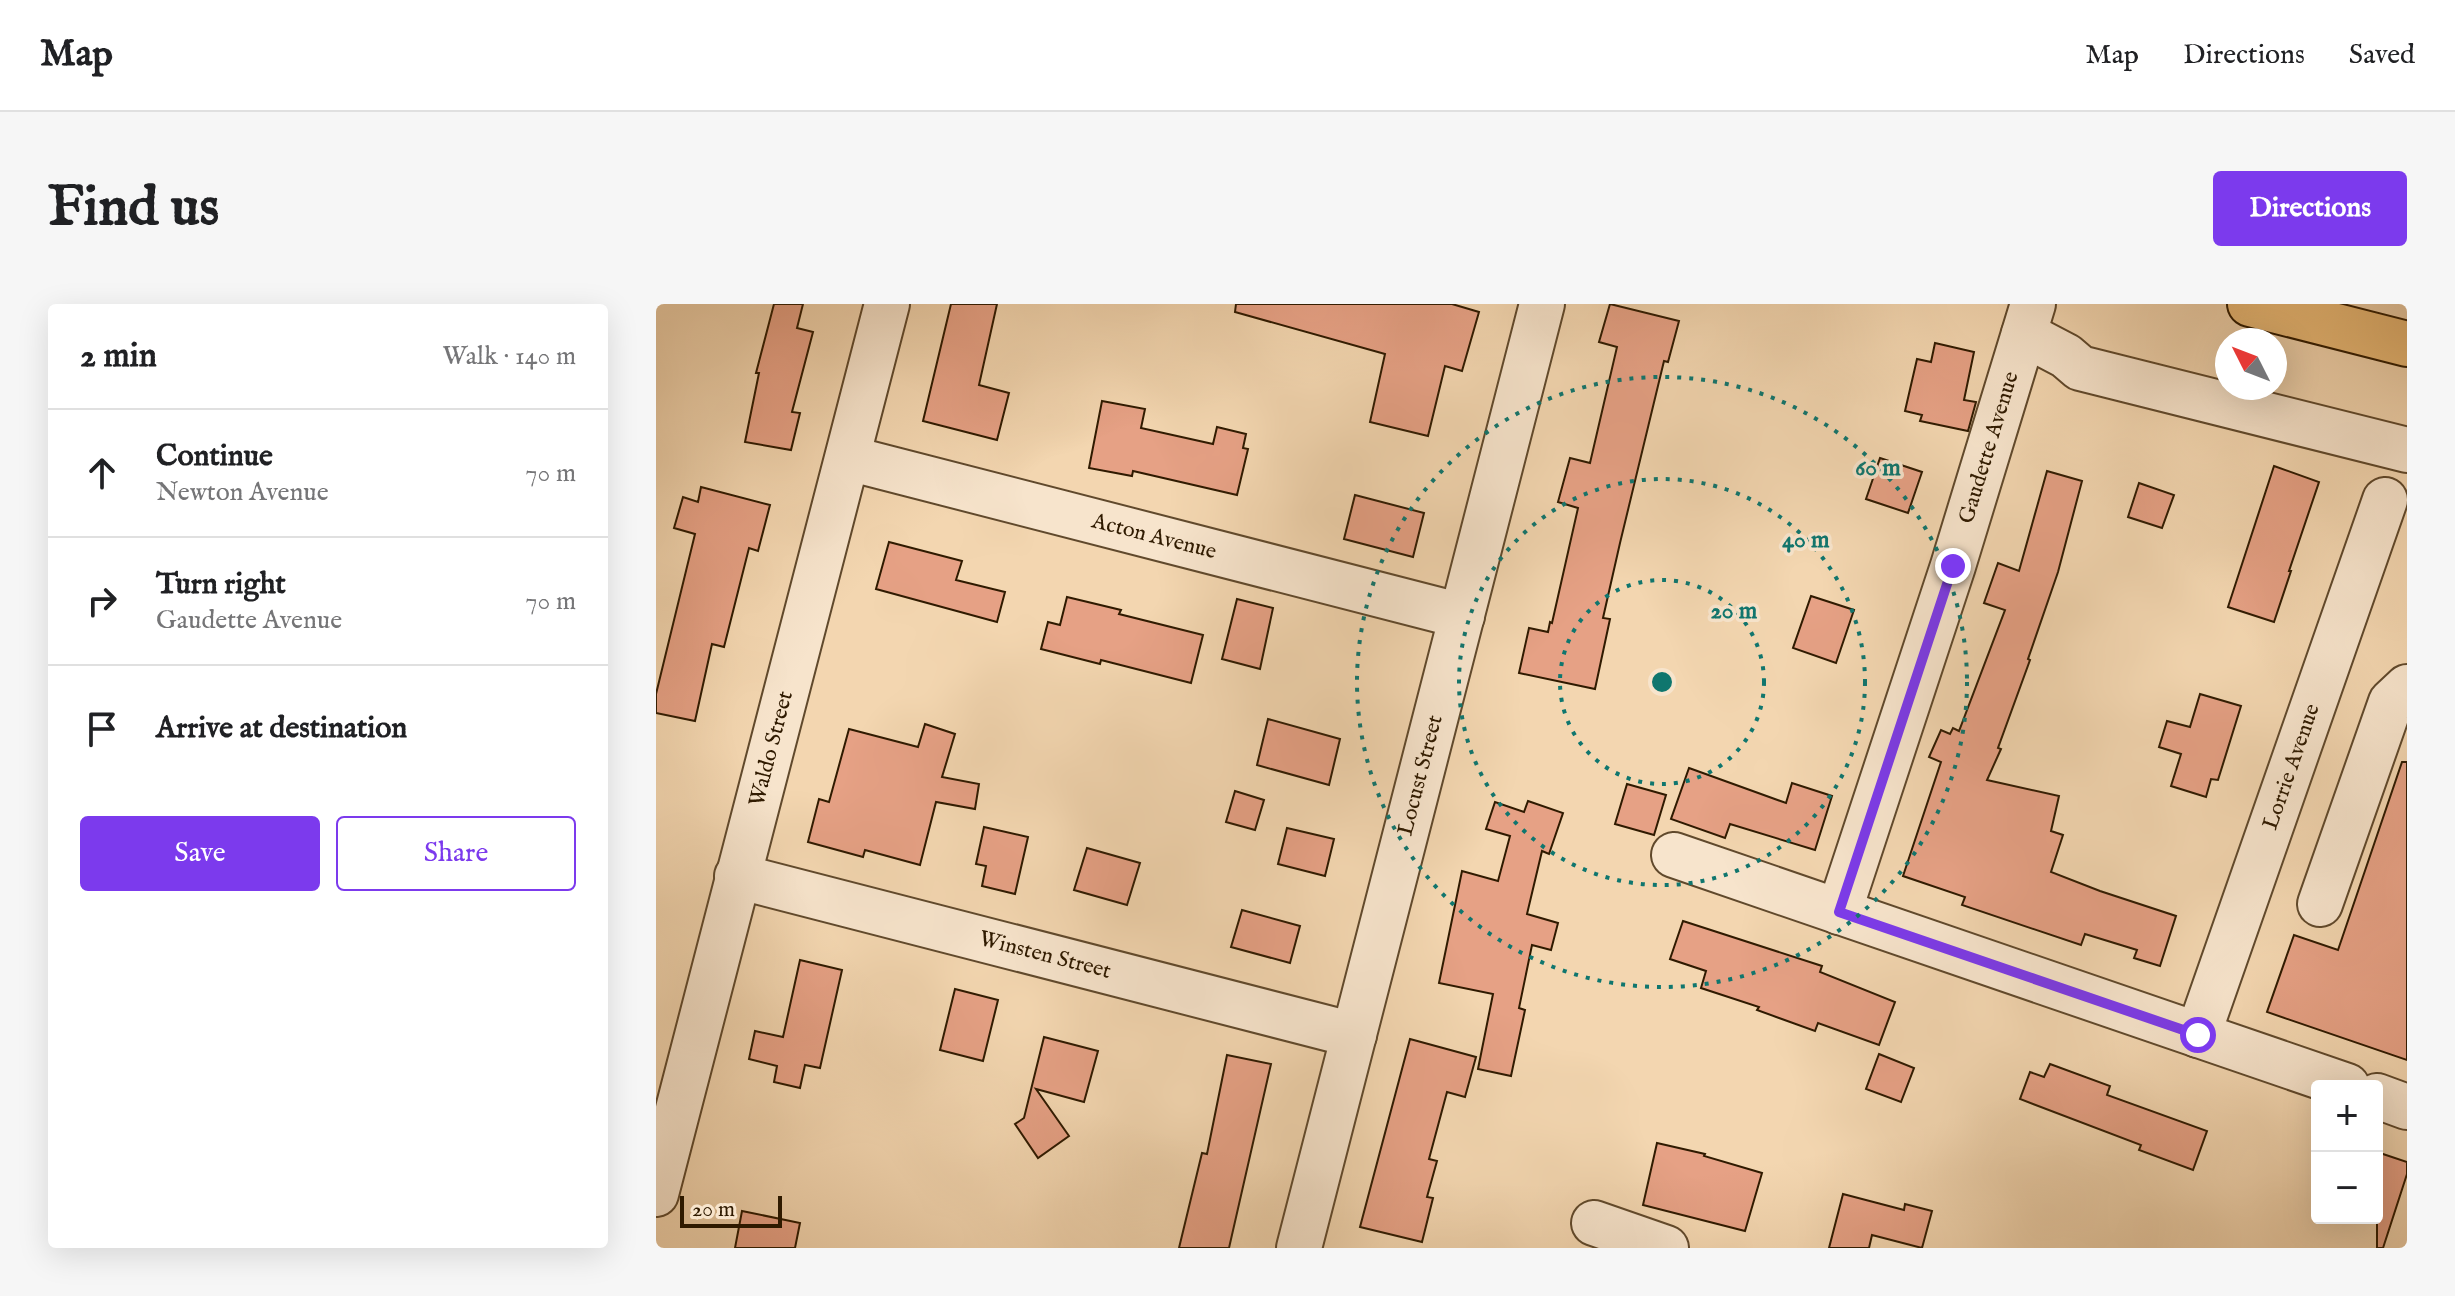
<!DOCTYPE html>
<html lang="en">
<head>
<meta charset="utf-8">
<style>
  body { margin:0; font-family:"IM FELL English",serif; background:#f6f6f6; color:#202124 }
  .controls { position:absolute; right:24px; bottom:24px; display:grid; overflow:hidden; border-radius:8px; box-shadow:0 8px 32px #0002 }
  .controls button { width:72px; height:72px; display:grid; place-items:center; padding:0; border:0; border-bottom:2px solid #e0e0e0; background:#fff; color:#202124; font:40px sans-serif }
  .compass { position:absolute; left:1559px; top:24px; width:72px; height:72px; border-radius:50%; background:#fff; box-shadow:0 8px 32px #0002; rotate:312deg }
  .scale { position:absolute; left:24px; bottom:20px; width:102px; box-sizing:border-box; padding-left:8px; border:4px solid #2f1a00; border-top:0; font-size:22px; line-height:28px; white-space:nowrap; color:#2f1a00; -webkit-text-stroke:6px #f7e4cc; paint-order:stroke }
  .stop { position:absolute; width:24px; height:24px; margin:-18px; border:6px solid #7c3aed; border-radius:50%; background:#fff }
  .stop.end { background:#7c3aed; border-color:#fff; box-shadow:0 2px 8px #0008 }
  .list { margin:0; padding:0; list-style:none }
  h2 { display:flex; justify-content:space-between; align-items:center; height:104px; margin:0; padding:0 32px; font-size:34px }
  h2 small { font-size:26px; font-weight:400; color:#757577 }
  .list li { display:grid; grid-template-columns:52px 1fr auto; gap:24px; align-items:center; box-sizing:border-box; height:128px; padding:0 32px; border-top:2px solid #e0e0e0 }
  .list b { display:block; font-size:30px; white-space:nowrap }
  .list p { margin:0; font-size:26px; white-space:nowrap; color:#757577 }
  .list em { font-size:26px; font-style:normal; color:#757577 }
  .actions { display:flex; gap:16px; padding:24px 32px }
  .actions a { flex:1; padding:18px 0; border:2px solid #7c3aed; border-radius:8px; text-align:center; font-size:28px; color:#7c3aed }
  .actions .main { background:#7c3aed; color:#fff }
  .icon { flex:none; width:44px; height:44px; fill:none; stroke:currentColor; stroke-width:2; stroke-linecap:round; stroke-linejoin:round }
  .map { position:relative; flex:none; width:1751px; height:944px; overflow:hidden; border-radius:8px }
  header { display:flex; align-items:center; gap:48px; box-sizing:border-box; height:112px; padding:0 40px; background:#fff; border-bottom:2px solid #e0e0e0 }
  header strong { font-size:38px }
  nav { display:flex; gap:44px; margin-inline-start:auto; font-size:28px }
  .intro { display:flex; align-items:center; justify-content:space-between; box-sizing:border-box; height:192px; padding:0 48px }
  h1 { margin:0; font-size:56px }
  .button { padding:20px 36px; border-radius:8px; background:#7c3aed; color:#fff; font-size:28px; font-weight:700 }
  main { display:flex; gap:48px; padding:0 48px }
  aside { flex:1; background:#fff; border-radius:8px; box-shadow:0 8px 32px #0002 }
  .map>svg:first-child { display:block }
  .building { fill:#e6a185; stroke:#2f1a00; stroke-width:2 }
  .lines { fill:none; stroke-linecap:round; stroke-linejoin:round }
  .minor-casing { stroke:#60492c; stroke-width:48 }
  .major-casing { stroke:#2f1a00; stroke-width:48 }
  .minor { stroke:#f7e4cc; stroke-width:44 }
  .major { stroke:#eabb78; stroke-width:44 }
  .route { stroke:#7c3aed; stroke-width:10 }
  .ring { fill:none; stroke:#0f766e; stroke-width:4; stroke-dasharray:4 8 }
  .labels { text-anchor:middle; dominant-baseline:central; stroke-width:7; stroke-linejoin:round; paint-order:stroke }
  .street-label { font-size:22px; fill:#2f1a00; stroke:#f7e4cc }
  .centre { fill:#0f766e; stroke:#f7e4cc; stroke-width:4 }
  .ring-label { font-size:24px; text-anchor:middle; font-weight:bold; fill:#0f766e; stroke:#f7e4cc; stroke-width:7; stroke-linejoin:round; paint-order:stroke }
</style>
</head>
<body>
<header>
<strong>Map</strong>
<nav><a>Map</a><a>Directions</a><a>Saved</a></nav>
</header>
<div class="intro"><h1>Find us</h1><a class="button">Directions</a></div>
<main>
<aside>
<h2>2 min<small>Walk · 140 m</small></h2>
<ul class="list">
<li><svg class="icon" aria-label="ahead" viewBox="0 0 24 24"><path d="M12 20V5M6 11l6-6 6 6"/></svg><div><b>Continue</b><p>Newton Avenue</p></div><em>70 m</em></li>
<li><svg class="icon" aria-label="right" viewBox="0 0 24 24"><path d="M7 20v-9h11M14 6l5 5-5 5"/></svg><div><b>Turn right</b><p>Gaudette Avenue</p></div><em>70 m</em></li>
<li><svg class="icon" aria-label="arrive" viewBox="0 0 24 24"><path d="M6 21V4h12l-3 4 3 4H6"/></svg><div><b>Arrive at destination</b></div></li>
</ul>
<div class="actions"><a class="main">Save</a><a>Share</a></div>
</aside>
<div class="map">
<svg width="1751" height="944" viewBox="0 0 1751 944">
  <rect width="100%" height="100%" fill="#f3d6b0"/>
  <filter id="stains"><feTurbulence type="fractalNoise" baseFrequency=".0025" numOctaves="4"/><feColorMatrix values="0 0 0 0 .2 0 0 0 0 .09 0 0 0 0 .02 0 0 0 .5 -.17"/></filter>
  <radialGradient id="worn" r=".72"><stop offset=".6" stop-color="#630" stop-opacity="0"/><stop offset="1" stop-color="#630" stop-opacity=".3"/></radialGradient>
  <g class="building">
    <path d="M 118,0 L 147,0 L 141,24 L 157,28 L 136,108 L 144,109 L 135,146 L 89,138 L 103,69 L 100,69 Z"/>
    <path d="M 295,0 L 341,0 L 323,81 L 353,89 L 341,136 L 267,117 Z"/>
    <path d="M 580,0 L 796,0 L 823,8 L 806,67 L 789,62 L 772,132 L 714,118 L 729,50 L 579,8 Z"/>
    <path d="M 954,0 L 1023,17 L 1012,58 L 1008,57 L 964,239 L 947,314 L 954,315 L 939,385 L 863,369 L 873,324 L 892,328 L 894,318 L 896,319 L 922,204 L 902,198 L 914,154 L 934,159 L 961,43 L 943,38 Z"/>
    <path d="M 1279,39 L 1318,48 L 1308,96 L 1320,98 L 1312,127 L 1264,117 L 1266,111 L 1249,107 L 1261,55 L 1275,58 Z"/>
    <path d="M 446,97 L 489,105 L 485,124 L 557,140 L 561,123 L 590,130 L 587,144 L 592,145 L 581,191 L 477,167 L 476,172 L 433,164 Z"/>
    <path d="M 1224,154 L 1266,168 L 1252,209 L 1210,195 Z"/>
    <path d="M 1618,162 L 1663,178 L 1633,267 L 1635,267 L 1618,318 L 1572,303 Z"/>
    <path d="M 1391,167 L 1426,177 L 1402,268 L 1372,355 L 1374,356 L 1342,444 L 1345,445 L 1331,476 L 1403,492 L 1395,527 L 1407,531 L 1395,568 L 1444,587 L 1520,612 L 1504,662 L 1478,654 L 1481,646 L 1429,630 L 1425,641 L 1306,601 L 1309,593 L 1247,572 L 1285,458 L 1273,453 L 1285,426 L 1294,430 L 1297,424 L 1303,427 L 1349,306 L 1328,299 L 1342,259 L 1363,267 Z"/>
    <path d="M 1483,179 L 1518,191 L 1506,224 L 1472,213 Z"/>
    <path d="M 45,183 L 114,201 L 102,247 L 93,244 L 68,343 L 56,340 L 39,417 L 0,409 L 0,390 L 39,230 L 18,224 L 27,193 L 42,198 Z"/>
    <path d="M 699,191 L 768,209 L 757,253 L 688,235 Z"/>
    <path d="M 233,238 L 306,257 L 300,276 L 349,288 L 341,318 L 220,285 Z"/>
    <path d="M 1155,292 L 1198,306 L 1180,359 L 1137,344 Z"/>
    <path d="M 411,293 L 465,306 L 463,310 L 547,331 L 535,379 L 445,356 L 444,360 L 385,345 L 392,318 L 404,321 Z"/>
    <path d="M 581,295 L 617,304 L 604,365 L 566,355 Z"/>
    <path d="M 1544,390 L 1585,402 L 1562,476 L 1555,475 L 1550,493 L 1515,482 L 1525,450 L 1503,443 L 1511,417 L 1534,423 Z"/>
    <path d="M 612,415 L 684,435 L 673,481 L 601,461 Z"/>
    <path d="M 269,420 L 299,430 L 286,473 L 323,480 L 319,505 L 280,498 L 264,561 L 209,546 L 207,553 L 152,538 L 163,495 L 173,498 L 193,425 L 262,443 Z"/>
    <path d="M 1746,458 L 1751,458 L 1751,756 L 1611,708 L 1638,631 L 1682,646 Z"/>
    <path d="M 1033,464 L 1130,499 L 1136,479 L 1176,492 L 1159,546 L 1074,520 L 1069,534 L 1015,515 Z"/>
    <path d="M 971,480 L 1010,491 L 998,531 L 959,520 Z"/>
    <path d="M 579,487 L 608,496 L 599,526 L 570,518 Z"/>
    <path d="M 872,497 L 907,509 L 893,550 L 886,547 L 871,610 L 902,619 L 895,646 L 876,641 L 863,704 L 869,706 L 855,772 L 822,765 L 837,690 L 783,679 L 806,567 L 842,577 L 854,532 L 830,525 L 839,498 L 868,508 Z"/>
    <path d="M 328,523 L 372,533 L 359,590 L 326,582 L 330,562 L 320,560 Z"/>
    <path d="M 631,524 L 678,535 L 669,572 L 622,560 Z"/>
    <path d="M 431,544 L 484,559 L 471,601 L 418,586 Z"/>
    <path d="M 586,606 L 644,622 L 634,659 L 575,643 Z"/>
    <path d="M 1027,617 L 1166,662 L 1164,668 L 1239,698 L 1223,741 L 1162,719 L 1159,727 L 1101,706 L 1103,703 L 1045,684 L 1050,667 L 1014,655 Z"/>
    <path d="M 144,656 L 186,666 L 164,764 L 149,761 L 144,784 L 118,778 L 121,762 L 93,755 L 99,727 L 127,733 Z"/>
    <path d="M 299,685 L 342,696 L 327,757 L 284,746 Z"/>
    <path d="M 388,733 L 442,747 L 428,798 L 380,785 L 413,832 L 382,854 L 359,820 L 368,814 Z"/>
    <path d="M 754,735 L 820,753 L 809,793 L 791,788 L 773,855 L 781,857 L 771,893 L 777,894 L 766,938 L 704,923 Z"/>
    <path d="M 1223,750 L 1258,764 L 1245,798 L 1210,785 Z"/>
    <path d="M 571,751 L 615,760 L 573,944 L 523,944 L 546,849 L 551,850 Z"/>
    <path d="M 1394,760 L 1454,782 L 1451,791 L 1551,827 L 1537,866 L 1483,846 L 1485,841 L 1364,795 L 1374,768 L 1388,773 Z"/>
    <path d="M 1001,839 L 1049,850 L 1048,852 L 1106,869 L 1089,927 L 987,901 Z"/>
    <path d="M 1721,848 L 1751,858 L 1751,870 L 1727,944 L 1721,944 Z"/>
    <path d="M 1187,890 L 1248,906 L 1249,900 L 1276,907 L 1266,944 L 1216,931 L 1213,944 L 1173,944 Z"/>
    <path d="M 86,907 L 144,919 L 139,944 L 79,944 Z"/>
  </g>
  <g class="lines">
    <g class="minor-casing">
      <g id="minor">
        <path d="M 1368,30 L 1410,52 L 1424,64 L 1751,146"/>
        <path id="s1" d="M 192,154 L 806,312"/>
        <path d="M 1018,551 L 1691,782"/>
        <path id="s2" d="M 81,572 L 698,731"/>
        <path d="M 1664,600 L 1735,398 L 1751,383"/>
        <path id="s3" d="M 1183,608 L 1297,262 L 1377,0"/>
        <path id="s4" d="M 1542,731 L 1729,196"/>
        <path d="M 1721,792 L 1751,803"/>
        <path id="s5" d="M 0,890 L 231,0"/>
        <path d="M 938,919 L 1010,944"/>
        <path id="s6" d="M 643,944 L 886,0"/>
      </g>
    </g>
    <g class="major-casing">
      <path id="major" d="M 1594,0 L 1751,40"/>
    </g>
    <use href="#minor" class="minor"/>
    <use href="#major" class="major"/>
  </g>
  <g class="lines">
    <path class="route" d="M 1297,262 L 1183,608 L 1542,731"/>
  </g>
  <g class="ring">
    <circle cx="1006" cy="378" r="102"/>
    <circle cx="1006" cy="378" r="203"/>
    <circle cx="1006" cy="378" r="305"/>
  </g>
  <g class="labels">
    <g class="street-label">
      <text stroke="none"><textPath href="#s3" startOffset="488">Gaudette Avenue</textPath></text>
      <text stroke="none"><textPath href="#s1" startOffset="316">Acton Avenue</textPath></text>
      <text stroke="none"><textPath href="#s5" startOffset="460">Waldo Street</textPath></text>
      <text stroke="none"><textPath href="#s4" startOffset="284">Lorrie Avenue</textPath></text>
      <text stroke="none"><textPath href="#s6" startOffset="488">Locust Street</textPath></text>
      <text stroke="none"><textPath href="#s2" startOffset="318">Winsten Street</textPath></text>
    </g>
  </g>
  <circle cx="1006" cy="378" r="12" class="centre"/>
  <g class="ring-label">
    <text x="1222" y="171">60 m</text>
    <text x="1150" y="243">40 m</text>
    <text x="1078" y="314">20 m</text>
  </g>
  <rect width="100%" height="100%" filter="url(#stains)"/>
  <rect width="100%" height="100%" fill="url(#worn)"/>
</svg>
<div class="controls">
<button>+</button>
<button>−</button>
</div>
<svg class="compass" viewBox="-18 -18 36 36"><path d="M0-13l5 13h-10z" fill="#e53935"/><path d="M0 13l5-13h-10z" fill="#757577"/></svg>
<div class="scale">20 m</div>
<div class="stop" style="left:1542px;top:731px"></div>
<div class="stop end" style="left:1297px;top:262px"></div>
</div>
</main>
</body>
</html>
